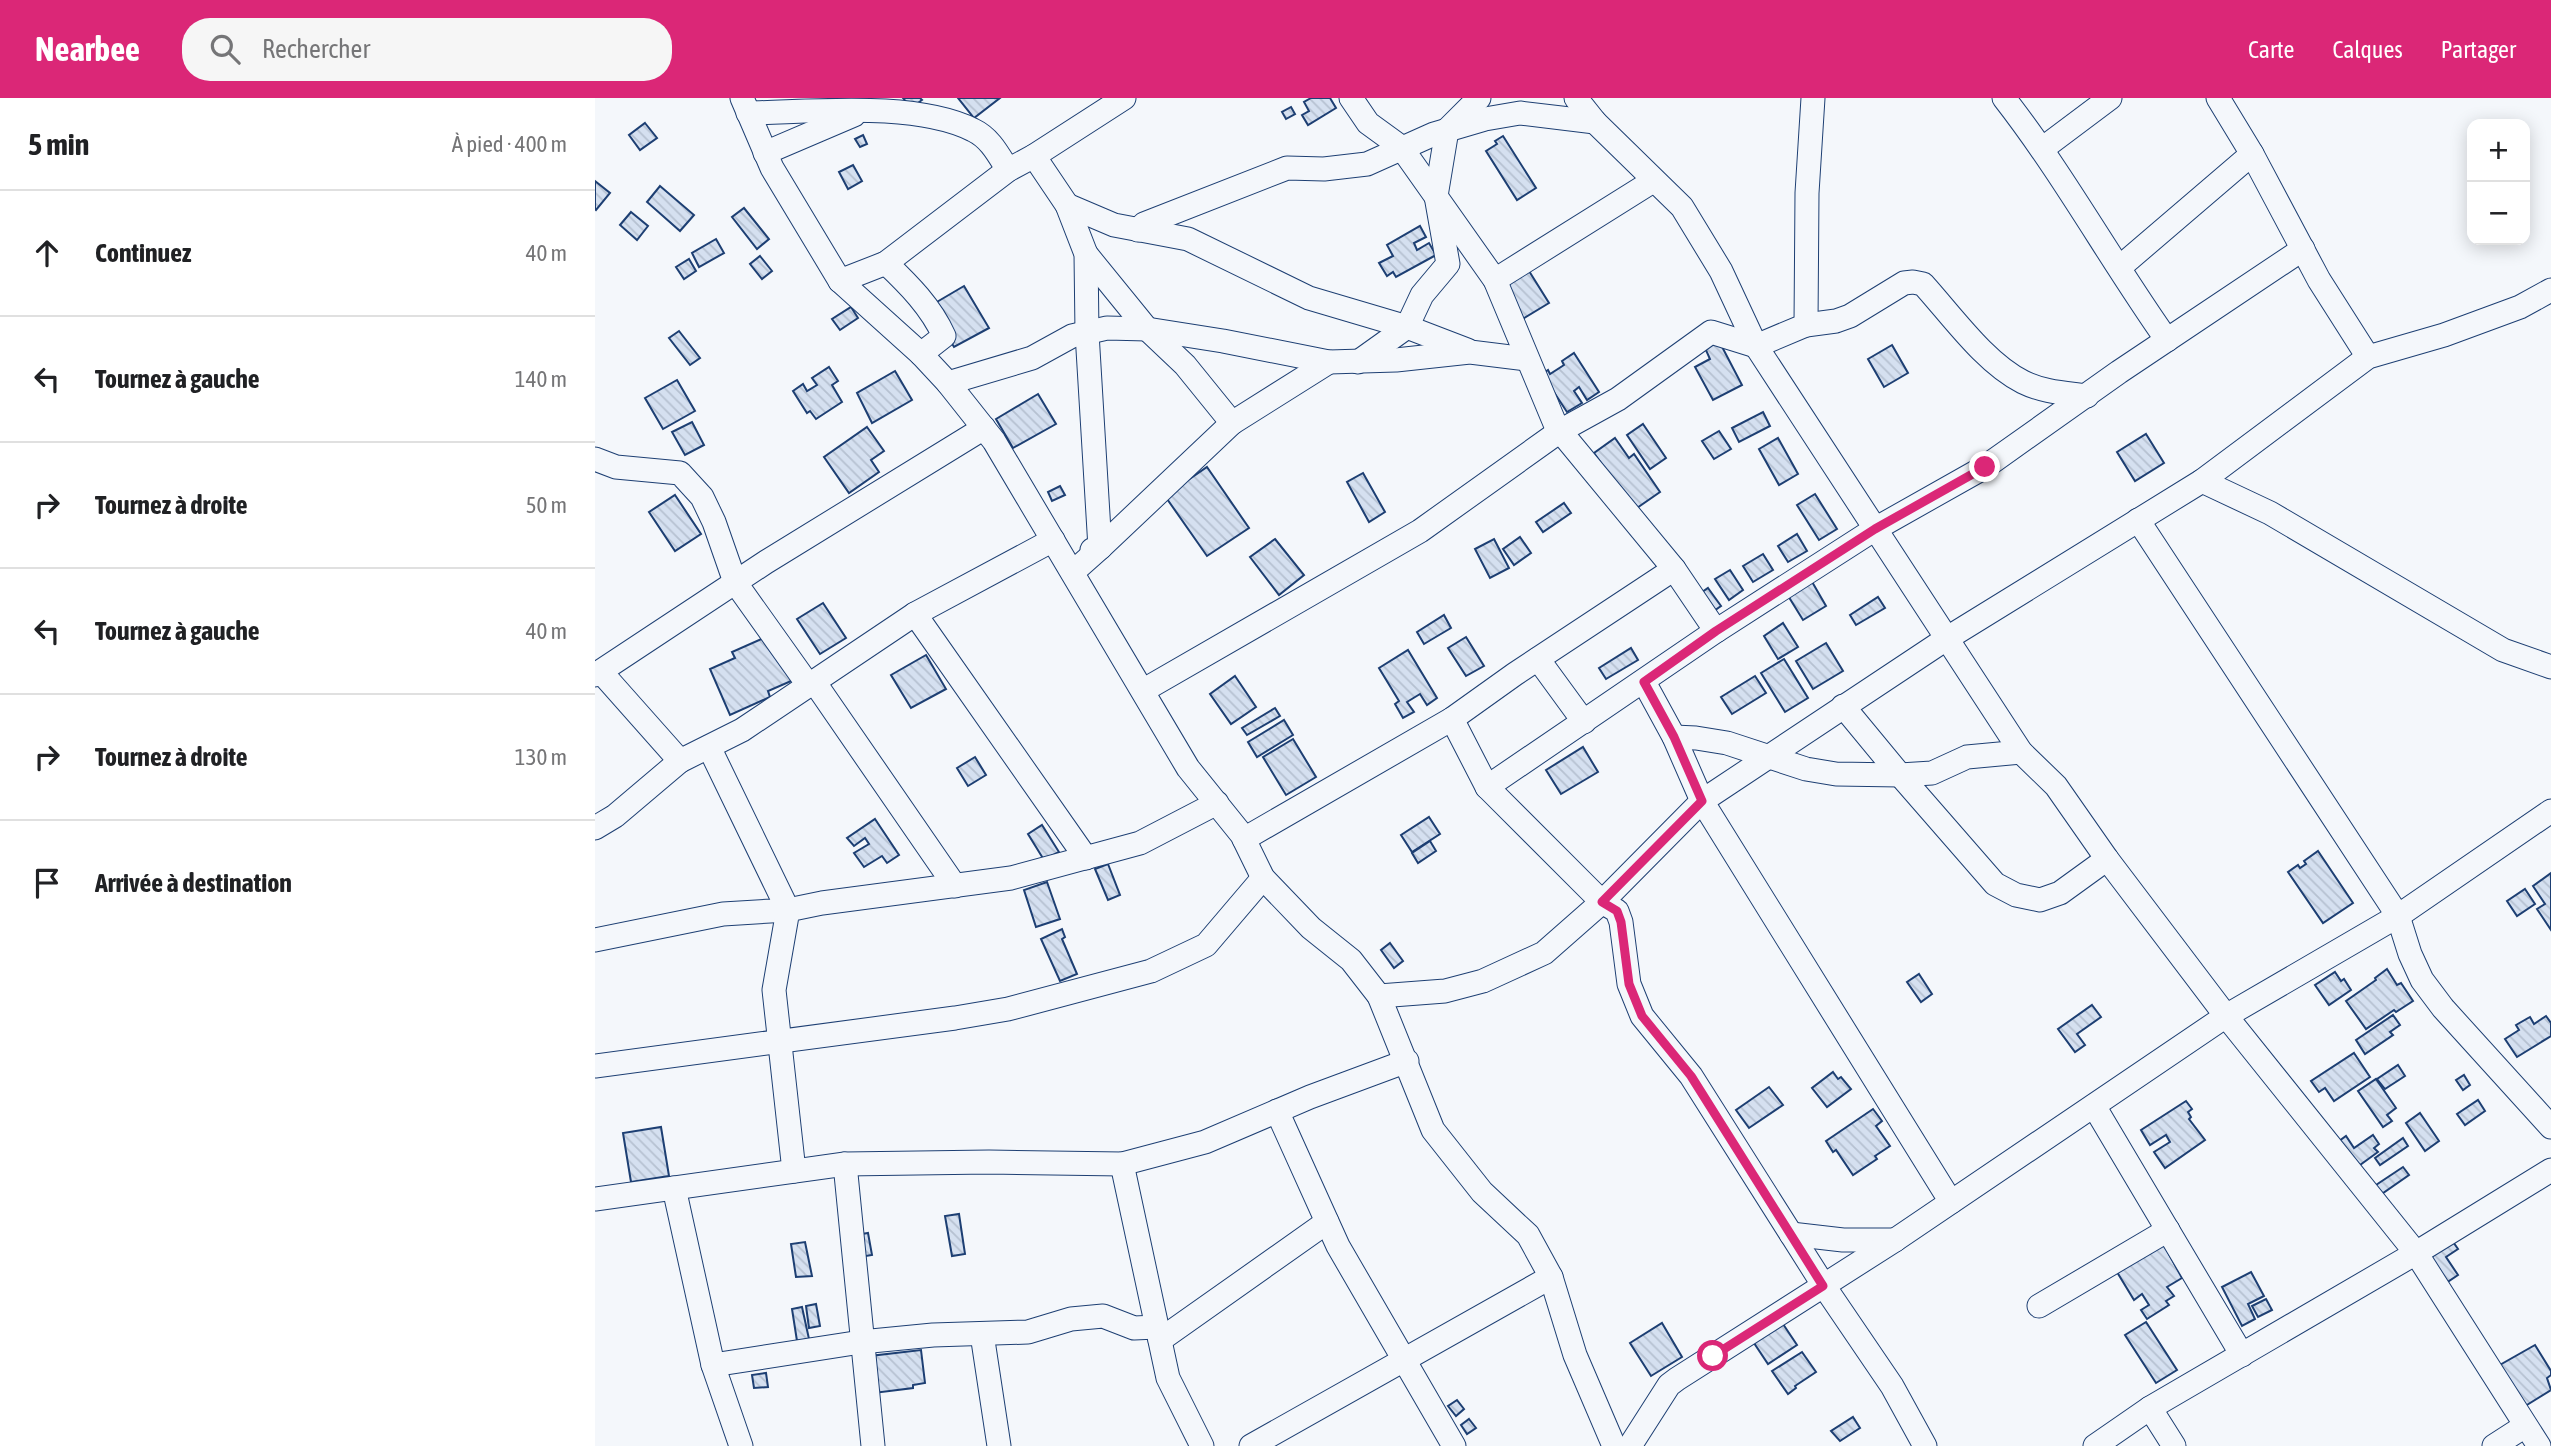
<!DOCTYPE html>
<html lang="fr">
<head>
<meta charset="utf-8">
<style>
  body { margin:0; font-family:"Asap Condensed",sans-serif; background:#f6f6f6; color:#202124 }
  .controls { position:absolute; right:21px; top:21px; display:grid; overflow:hidden; border-radius:14px; box-shadow:0 4px 18px #0003 }
  .controls button { width:63px; height:63px; display:grid; place-items:center; padding:0; border:0; border-bottom:2px solid #e0e0e0; background:#fff; color:#202124; font:35px sans-serif }
  .stop { position:absolute; width:21px; height:21px; margin:-16px; border:5px solid #db2777; border-radius:50%; background:#fff }
  .stop.end { background:#db2777; border-color:#fff; box-shadow:0 2px 7px #0008 }
  .list { margin:0; padding:0; list-style:none }
  h2 { display:flex; justify-content:space-between; align-items:center; height:91px; margin:0; padding:0 28px; font-size:30px }
  h2 small { font-size:23px; font-weight:400; color:#757577 }
  .list li { display:grid; grid-template-columns:46px 1fr auto; gap:21px; align-items:center; box-sizing:border-box; height:126px; padding:0 28px; border-top:2px solid #e0e0e0 }
  .list b { display:block; font-size:26px; white-space:nowrap }
  .list em { font-size:23px; font-style:normal; color:#757577 }
  .icon { flex:none; width:38px; height:38px; fill:none; stroke:currentColor; stroke-width:2; stroke-linecap:round; stroke-linejoin:round }
  .map { position:relative; flex:none; width:1956px; height:1348px; overflow:hidden }
  header { display:flex; align-items:center; gap:42px; box-sizing:border-box; height:98px; padding:0 35px; background:#db2777; color:#fff }
  header strong { font-size:33px }
  nav { display:flex; gap:38px; margin-inline-start:auto; font-size:24px }
  .search { width:490px; height:63px; background:#f6f6f6; display:flex; align-items:center; gap:18px; box-sizing:border-box; padding:0 24px; border-radius:28px; color:#757577; font-size:26px }
  main { display:flex }
  aside { flex:1; background:#fff }
  .map>svg:first-child { display:block }
  .building { fill:url(#building-back-hatch); stroke:#1d3f73; stroke-width:2 }
  .lines { fill:none; stroke-linecap:round; stroke-linejoin:round }
  .minor-casing { stroke:#1d3f73; stroke-width:25 }
  .minor { stroke:#f4f7fb; stroke-width:23 }
  .route { stroke:#db2777; stroke-width:9 }
</style>
</head>
<body>
<header>
<strong>Nearbee</strong>
<div class="search"><svg class="icon" aria-label="search" viewBox="0 0 24 24"><circle cx="10" cy="10" r="6"/><path d="M15 15l6 6"/></svg>Rechercher</div>
<nav><a>Carte</a><a>Calques</a><a>Partager</a></nav>
</header>
<main>
<aside>
<h2>5 min<small>À pied · 400 m</small></h2>
<ul class="list">
<li><svg class="icon" aria-label="ahead" viewBox="0 0 24 24"><path d="M12 20V5M6 11l6-6 6 6"/></svg><div><b>Continuez</b></div><em>40 m</em></li>
<li><svg class="icon" aria-label="left" viewBox="0 0 24 24"><path d="M17 20v-9H6M10 6l-5 5 5 5"/></svg><div><b>Tournez à gauche</b></div><em>140 m</em></li>
<li><svg class="icon" aria-label="right" viewBox="0 0 24 24"><path d="M7 20v-9h11M14 6l5 5-5 5"/></svg><div><b>Tournez à droite</b></div><em>50 m</em></li>
<li><svg class="icon" aria-label="left" viewBox="0 0 24 24"><path d="M17 20v-9H6M10 6l-5 5 5 5"/></svg><div><b>Tournez à gauche</b></div><em>40 m</em></li>
<li><svg class="icon" aria-label="right" viewBox="0 0 24 24"><path d="M7 20v-9h11M14 6l5 5-5 5"/></svg><div><b>Tournez à droite</b></div><em>130 m</em></li>
<li><svg class="icon" aria-label="arrive" viewBox="0 0 24 24"><path d="M6 21V4h12l-3 4 3 4H6"/></svg><div><b>Arrivée à destination</b></div></li>
</ul>
</aside>
<div class="map">
<svg width="1956" height="1348" viewBox="0 0 1956 1348">
  <defs>
    <pattern id="building-back-hatch" width="6" height="6" patternUnits="userSpaceOnUse" patternTransform="scale(1.75)"><rect width="6" height="6" fill="#d5e0f0"/><path d="M-1 5l2 2M0 0l6 6M5-1l2 2" fill="none" stroke="#b6c1d1"/></pattern>
  </defs>
  <rect width="100%" height="100%" fill="#f4f7fb"/>
  <g class="building">
    <path d="M 308,0 L 325,0 L 327,2 L 316,10 Z"/>
    <path d="M 363,0 L 405,0 L 379,20 Z"/>
    <path d="M 716,0 L 735,0 L 741,10 L 713,27 L 707,17 L 714,13 L 709,4 Z"/>
    <path d="M 696,9 L 700,16 L 691,21 L 687,14 Z"/>
    <path d="M 50,25 L 62,40 L 45,52 L 34,37 Z"/>
    <path d="M 268,37 L 272,46 L 265,49 L 260,41 Z"/>
    <path d="M 908,38 L 941,90 L 922,102 L 891,53 L 902,46 L 900,43 Z"/>
    <path d="M 258,67 L 267,83 L 253,91 L 244,74 Z"/>
    <path d="M 0,83 L 15,95 L 1,112 L 0,111 Z"/>
    <path d="M 65,88 L 99,117 L 85,133 L 52,104 Z"/>
    <path d="M 149,110 L 174,141 L 162,151 L 137,119 Z"/>
    <path d="M 36,114 L 53,128 L 42,142 L 25,127 Z"/>
    <path d="M 825,128 L 831,139 L 819,145 L 822,152 L 834,145 L 841,157 L 801,179 L 798,174 L 792,178 L 784,165 L 798,158 L 792,147 Z"/>
    <path d="M 121,141 L 129,155 L 104,169 L 97,155 Z"/>
    <path d="M 165,158 L 177,173 L 167,181 L 155,166 Z"/>
    <path d="M 94,161 L 101,173 L 89,181 L 81,169 Z"/>
    <path d="M 934,173 L 954,205 L 926,222 L 906,191 Z"/>
    <path d="M 369,188 L 394,230 L 359,249 L 335,208 Z"/>
    <path d="M 256,209 L 263,220 L 245,232 L 237,221 Z"/>
    <path d="M 84,233 L 105,260 L 95,267 L 74,240 Z"/>
    <path d="M 1124,243 L 1147,287 L 1118,302 L 1100,269 L 1115,261 L 1110,250 Z"/>
    <path d="M 1297,247 L 1313,275 L 1289,289 L 1273,261 Z"/>
    <path d="M 979,255 L 1004,294 L 992,302 L 984,289 L 979,293 L 987,305 L 972,314 L 947,276 L 953,272 L 955,276 L 969,267 L 967,263 Z"/>
    <path d="M 234,269 L 243,283 L 237,287 L 247,304 L 221,321 L 215,313 L 212,315 L 198,293 L 208,286 L 212,293 L 222,287 L 217,280 Z"/>
    <path d="M 300,273 L 317,302 L 277,325 L 262,295 Z"/>
    <path d="M 82,282 L 100,313 L 68,331 L 50,300 Z"/>
    <path d="M 443,296 L 461,326 L 418,350 L 401,321 Z"/>
    <path d="M 1168,314 L 1175,328 L 1144,344 L 1137,330 Z"/>
    <path d="M 97,324 L 109,347 L 90,357 L 77,334 Z"/>
    <path d="M 1048,326 L 1071,360 L 1055,371 L 1032,337 Z"/>
    <path d="M 272,329 L 289,353 L 276,362 L 284,374 L 254,395 L 229,359 Z"/>
    <path d="M 1124,333 L 1136,351 L 1119,361 L 1107,343 Z"/>
    <path d="M 1551,336 L 1569,365 L 1540,383 L 1522,354 Z"/>
    <path d="M 1020,340 L 1034,360 L 1039,356 L 1065,394 L 1039,412 L 999,355 Z"/>
    <path d="M 1183,340 L 1203,376 L 1184,387 L 1164,351 Z"/>
    <path d="M 612,369 L 654,430 L 612,458 L 570,398 Z"/>
    <path d="M 768,375 L 790,414 L 774,424 L 752,384 Z"/>
    <path d="M 465,388 L 470,397 L 457,403 L 453,394 Z"/>
    <path d="M 1220,396 L 1242,431 L 1224,442 L 1202,407 Z"/>
    <path d="M 80,397 L 106,436 L 80,453 L 54,414 Z"/>
    <path d="M 969,405 L 976,415 L 948,434 L 941,424 Z"/>
    <path d="M 1202,436 L 1212,453 L 1193,464 L 1183,448 Z"/>
    <path d="M 925,439 L 936,455 L 919,467 L 908,451 Z"/>
    <path d="M 680,441 L 709,477 L 684,497 L 655,459 Z"/>
    <path d="M 899,441 L 914,470 L 895,480 L 880,451 Z"/>
    <path d="M 1168,456 L 1178,472 L 1158,484 L 1148,468 Z"/>
    <path d="M 1135,472 L 1148,492 L 1134,502 L 1120,481 Z"/>
    <path d="M 1216,482 L 1231,508 L 1208,522 L 1192,496 Z"/>
    <path d="M 1113,490 L 1126,508 L 1113,517 L 1100,499 Z"/>
    <path d="M 1283,499 L 1290,510 L 1261,527 L 1255,517 Z"/>
    <path d="M 228,505 L 251,540 L 225,556 L 202,521 Z"/>
    <path d="M 849,517 L 856,530 L 829,546 L 822,534 Z"/>
    <path d="M 1188,525 L 1203,549 L 1183,561 L 1169,538 Z"/>
    <path d="M 171,539 L 203,580 L 173,593 L 175,599 L 135,617 L 115,571 L 140,560 L 137,554 Z"/>
    <path d="M 871,539 L 889,568 L 871,578 L 853,550 Z"/>
    <path d="M 1231,545 L 1248,573 L 1218,591 L 1201,563 Z"/>
    <path d="M 1036,550 L 1043,562 L 1011,581 L 1004,570 Z"/>
    <path d="M 813,552 L 842,600 L 832,607 L 825,596 L 812,604 L 819,614 L 808,620 L 800,606 L 804,603 L 784,570 Z"/>
    <path d="M 331,557 L 351,591 L 316,610 L 296,577 Z"/>
    <path d="M 1189,561 L 1213,600 L 1190,614 L 1166,575 Z"/>
    <path d="M 640,578 L 661,609 L 636,626 L 615,596 Z"/>
    <path d="M 1160,578 L 1171,595 L 1137,616 L 1126,599 Z"/>
    <path d="M 680,610 L 685,618 L 652,637 L 647,630 Z"/>
    <path d="M 689,622 L 698,637 L 662,659 L 653,644 Z"/>
    <path d="M 698,641 L 721,679 L 691,697 L 668,659 Z"/>
    <path d="M 988,649 L 1003,674 L 966,696 L 951,672 Z"/>
    <path d="M 380,659 L 391,677 L 373,688 L 362,670 Z"/>
    <path d="M 834,719 L 845,736 L 817,754 L 806,737 Z"/>
    <path d="M 280,721 L 304,757 L 292,765 L 287,758 L 269,769 L 259,755 L 274,746 L 270,740 L 259,748 L 252,740 Z"/>
    <path d="M 447,727 L 464,754 L 449,762 L 433,736 Z"/>
    <path d="M 835,743 L 841,753 L 823,765 L 817,755 Z"/>
    <path d="M 1723,753 L 1758,805 L 1728,825 L 1693,774 L 1703,767 L 1705,770 L 1711,766 L 1709,763 Z"/>
    <path d="M 513,766 L 525,797 L 513,802 L 500,771 Z"/>
    <path d="M 1956,775 L 1956,832 L 1942,811 L 1950,806 L 1938,788 Z"/>
    <path d="M 452,784 L 465,821 L 441,829 L 429,792 Z"/>
    <path d="M 1930,791 L 1940,806 L 1922,818 L 1912,803 Z"/>
    <path d="M 467,831 L 470,839 L 467,841 L 482,876 L 465,883 L 446,841 Z"/>
    <path d="M 795,845 L 808,863 L 799,870 L 786,852 Z"/>
    <path d="M 1792,871 L 1802,887 L 1806,885 L 1818,903 L 1801,914 L 1799,912 L 1771,931 L 1751,903 L 1781,882 L 1780,880 Z"/>
    <path d="M 1740,874 L 1746,883 L 1749,881 L 1756,892 L 1734,907 L 1720,887 Z"/>
    <path d="M 1324,876 L 1337,896 L 1326,904 L 1312,884 Z"/>
    <path d="M 1497,907 L 1506,919 L 1482,936 L 1490,947 L 1480,954 L 1463,931 Z"/>
    <path d="M 1798,917 L 1805,927 L 1795,934 L 1798,937 L 1770,956 L 1761,942 Z"/>
    <path d="M 1951,918 L 1956,925 L 1956,938 L 1922,959 L 1910,941 L 1924,932 L 1921,927 L 1935,919 L 1939,926 Z"/>
    <path d="M 1759,955 L 1775,979 L 1739,1003 L 1730,990 L 1724,994 L 1716,983 Z"/>
    <path d="M 1803,967 L 1810,978 L 1790,991 L 1782,981 Z"/>
    <path d="M 1238,974 L 1243,981 L 1246,979 L 1256,991 L 1232,1009 L 1217,990 Z"/>
    <path d="M 1869,977 L 1875,987 L 1868,992 L 1861,982 Z"/>
    <path d="M 1781,981 L 1801,1010 L 1792,1017 L 1797,1023 L 1788,1029 L 1763,993 Z"/>
    <path d="M 1174,989 L 1188,1007 L 1154,1030 L 1141,1012 Z"/>
    <path d="M 1883,1002 L 1890,1013 L 1870,1027 L 1862,1016 Z"/>
    <path d="M 1591,1003 L 1597,1011 L 1593,1014 L 1596,1019 L 1594,1021 L 1610,1042 L 1570,1070 L 1559,1054 L 1575,1044 L 1571,1037 L 1555,1047 L 1546,1032 Z"/>
    <path d="M 1278,1011 L 1287,1023 L 1281,1028 L 1295,1048 L 1280,1058 L 1282,1061 L 1258,1077 L 1241,1052 L 1238,1054 L 1231,1043 Z"/>
    <path d="M 1825,1015 L 1844,1043 L 1830,1053 L 1811,1025 Z"/>
    <path d="M 66,1029 L 74,1078 L 36,1084 L 28,1035 Z"/>
    <path d="M 1778,1037 L 1784,1046 L 1779,1050 L 1783,1054 L 1758,1072 L 1740,1046 L 1751,1038 L 1759,1050 Z"/>
    <path d="M 1808,1040 L 1813,1048 L 1785,1067 L 1780,1060 Z"/>
    <path d="M 1808,1069 L 1814,1077 L 1778,1102 L 1772,1093 Z"/>
    <path d="M 364,1116 L 370,1156 L 357,1158 L 350,1118 Z"/>
    <path d="M 1849,1131 L 1863,1151 L 1851,1159 L 1863,1177 L 1848,1187 L 1822,1149 Z"/>
    <path d="M 273,1135 L 277,1157 L 264,1159 L 261,1137 Z"/>
    <path d="M 210,1144 L 217,1178 L 201,1179 L 196,1146 Z"/>
    <path d="M 1568,1145 L 1587,1180 L 1572,1189 L 1579,1198 L 1571,1203 L 1574,1207 L 1552,1221 L 1546,1212 L 1554,1207 L 1547,1196 L 1539,1202 L 1522,1174 Z"/>
    <path d="M 1656,1174 L 1669,1198 L 1653,1206 L 1660,1221 L 1647,1228 L 1627,1189 Z"/>
    <path d="M 1671,1201 L 1677,1212 L 1663,1219 L 1657,1208 Z"/>
    <path d="M 221,1206 L 225,1228 L 214,1230 L 211,1208 Z"/>
    <path d="M 207,1209 L 214,1241 L 202,1243 L 197,1211 Z"/>
    <path d="M 1186,1223 L 1202,1247 L 1173,1266 L 1157,1242 Z"/>
    <path d="M 1551,1224 L 1582,1272 L 1561,1285 L 1530,1237 Z"/>
    <path d="M 1067,1225 L 1087,1259 L 1056,1278 L 1035,1245 Z"/>
    <path d="M 1940,1247 L 1956,1273 L 1956,1277 L 1952,1280 L 1956,1292 L 1927,1310 L 1896,1272 Z"/>
    <path d="M 326,1252 L 330,1285 L 318,1287 L 318,1290 L 279,1295 L 275,1258 Z"/>
    <path d="M 1207,1254 L 1221,1274 L 1200,1288 L 1201,1290 L 1193,1296 L 1177,1273 Z"/>
    <path d="M 171,1275 L 173,1289 L 159,1290 L 157,1277 Z"/>
    <path d="M 862,1302 L 869,1311 L 861,1318 L 853,1308 Z"/>
    <path d="M 1258,1319 L 1265,1330 L 1245,1343 L 1236,1333 Z"/>
    <path d="M 874,1321 L 881,1330 L 872,1336 L 866,1327 Z"/>
  </g>
  <g class="lines">
    <g class="minor-casing">
      <g id="minor">
        <path d="M 147,0 L 177,70 L 245,183 L 326,256 L 353,285 L 399,343 L 593,670 L 647,737 L 668,780 L 716,830 L 756,862 L 784,898 L 838,1032 L 887,1094 L 933,1137 L 956,1179 L 980,1257 L 1019,1348"/>
        <path d="M 756,0 L 773,25 L 806,49 L 900,182 L 961,328 L 1079,471 L 1121,533"/>
        <path d="M 981,0 L 1000,24 L 1087,109 L 1126,173 L 1161,248 L 1426,654 L 1461,688 L 1512,761 L 1631,918 L 1821,1155 L 1944,1348"/>
        <path d="M 1409,0 C 1469,77 1516,163 1572,242"/>
        <path d="M 1623,0 L 1657,56 L 1724,182 L 1773,259"/>
        <path d="M 153,15 C 218,14 320,3 378,32 C 395,40 403,56 413,72"/>
        <path d="M 1447,51 L 1515,0"/>
        <path d="M 170,55 L 259,17"/>
        <path d="M 439,58 L 472,107 L 491,156 L 492,235 L 505,450 L 478,474"/>
        <path d="M 472,107 L 519,127 L 593,141 L 714,200 L 812,229 L 872,252"/>
        <path d="M 543,132 L 549,126 L 692,70 L 729,71 L 772,66 L 839,36 L 890,21 L 925,15 L 1000,24"/>
        <path d="M 491,156 L 552,231 L 590,267 L 637,325"/>
        <path d="M 291,165 C 314,187 336,209 349,238 L 326,256"/>
        <path d="M 1525,169 L 1657,56"/>
        <path d="M 900,182 L 1058,83"/>
        <path d="M 245,183 L 291,165 L 413,72 L 439,58 L 529,0"/>
        <path d="M 1211,227 L 1241,223 L 1255,218 L 1309,185 L 1318,184 L 1328,186 C 1357,218 1390,265 1428,284 C 1448,294 1471,295 1492,298"/>
        <path d="M 763,264 L 812,229 L 827,197 L 853,166 L 841,98 L 852,32 L 884,0"/>
        <path d="M 353,285 L 437,260 L 477,238 L 512,230 L 552,231 L 628,243 L 734,264 L 801,262 L 875,254 L 932,261"/>
        <path d="M 0,361 L 21,369 L 85,375 L 107,399 L 119,424 L 140,484 L 214,588"/>
        <path d="M 1607,383 L 1675,415 L 1908,552 L 1956,569"/>
        <path d="M 1543,422 L 1803,818 L 1956,713"/>
        <path d="M 497,452 L 505,450 L 637,325 L 734,264"/>
        <path d="M 320,516 L 491,760"/>
        <path d="M 943,561 L 989,624"/>
        <path d="M 6,574 L 85,663 L 147,632 L 320,516 L 458,442"/>
        <path d="M 0,577 L 171,464 L 389,330"/>
        <path d="M 1049,584 L 1079,639 L 1107,703 L 1356,1104"/>
        <path d="M 220,585 L 360,788"/>
        <path d="M 549,592 L 825,433 L 965,333 L 1023,301 L 1116,234 L 1161,248 L 1211,227 L 1212,95 L 1218,0"/>
        <path d="M 1248,608 L 1305,677 L 1400,786 L 1421,797 L 1445,802 L 1465,795 L 1512,761"/>
        <path d="M 857,621 L 892,689 L 1007,804 L 1022,813 L 1026,824 L 1034,886 L 1047,918 L 1096,978 L 1229,1188 L 1297,1288 L 1330,1348"/>
        <path d="M 1079,639 L 1101,640 L 1132,645 L 1211,671 L 1241,676 L 1305,677 L 1337,675 L 1372,659 L 1426,654"/>
        <path d="M 892,689 L 1121,533 L 1280,431 L 1390,369 L 1524,274 L 1708,151"/>
        <path d="M 0,730 L 20,718 L 85,663"/>
        <path d="M 649,741 L 857,621 L 920,576 L 1079,471"/>
        <path d="M 0,842 L 128,816 L 193,812 L 114,649"/>
        <path d="M 784,898 L 850,893 L 888,883 L 949,855 L 1007,804 L 1107,703 L 1351,541 L 1607,383 L 1773,259 L 1849,237 L 1925,209 L 1956,192"/>
        <path d="M 0,968 L 360,920 L 413,911 L 556,873 L 611,847 L 668,780"/>
        <path d="M 1499,1008 L 1647,1257"/>
        <path d="M 682,1013 L 743,1148 L 859,1348"/>
        <path d="M 250,1066 L 278,1348"/>
        <path d="M 527,1066 L 573,1280 L 607,1348"/>
        <path d="M 199,1073 L 179,892 L 193,812 L 227,805 L 416,780 L 545,745 L 622,705"/>
        <path d="M 79,1090 L 118,1267 L 266,1244 L 338,1237 L 433,1234 L 476,1221 L 508,1218 L 539,1230 L 562,1229"/>
        <path d="M 0,1101 L 250,1066 L 394,1064 L 527,1066 L 610,1044 L 715,999 L 812,963"/>
        <path d="M 1196,1136 L 1248,1142 L 1300,1142"/>
        <path d="M 1444,1208 L 1573,1132"/>
        <path d="M 387,1236 L 404,1348"/>
        <path d="M 565,1242 L 732,1124"/>
        <path d="M 118,1267 L 146,1348"/>
        <path d="M 1555,1310 L 1579,1348"/>
        <path d="M 656,1348 L 956,1179"/>
        <path d="M 1035,1348 L 1074,1287 L 1082,1281 L 1300,1142 L 1631,918 L 1803,818 L 1815,856 L 1827,882 L 1848,910 L 1956,1029"/>
        <path d="M 1500,1348 L 1555,1310 L 1821,1155 L 1956,1072"/>
        <path d="M 1899,1348 L 1930,1328"/>
      </g>
    </g>
    <use href="#minor" class="minor"/>
  </g>
  <g class="lines">
    <path class="route" d="M 1118,1258 L 1228,1188 L 1096,978 L 1047,918 L 1034,886 L 1026,824 L 1022,813 L 1007,804 L 1107,703 L 1079,639 L 1049,584 L 1121,533 L 1280,431 L 1390,369"/>
  </g>
</svg>
<div class="controls">
<button>+</button>
<button>−</button>
</div>
<div class="stop" style="left:1118px;top:1258px"></div>
<div class="stop end" style="left:1390px;top:369px"></div>
</div>
</main>
</body>
</html>
